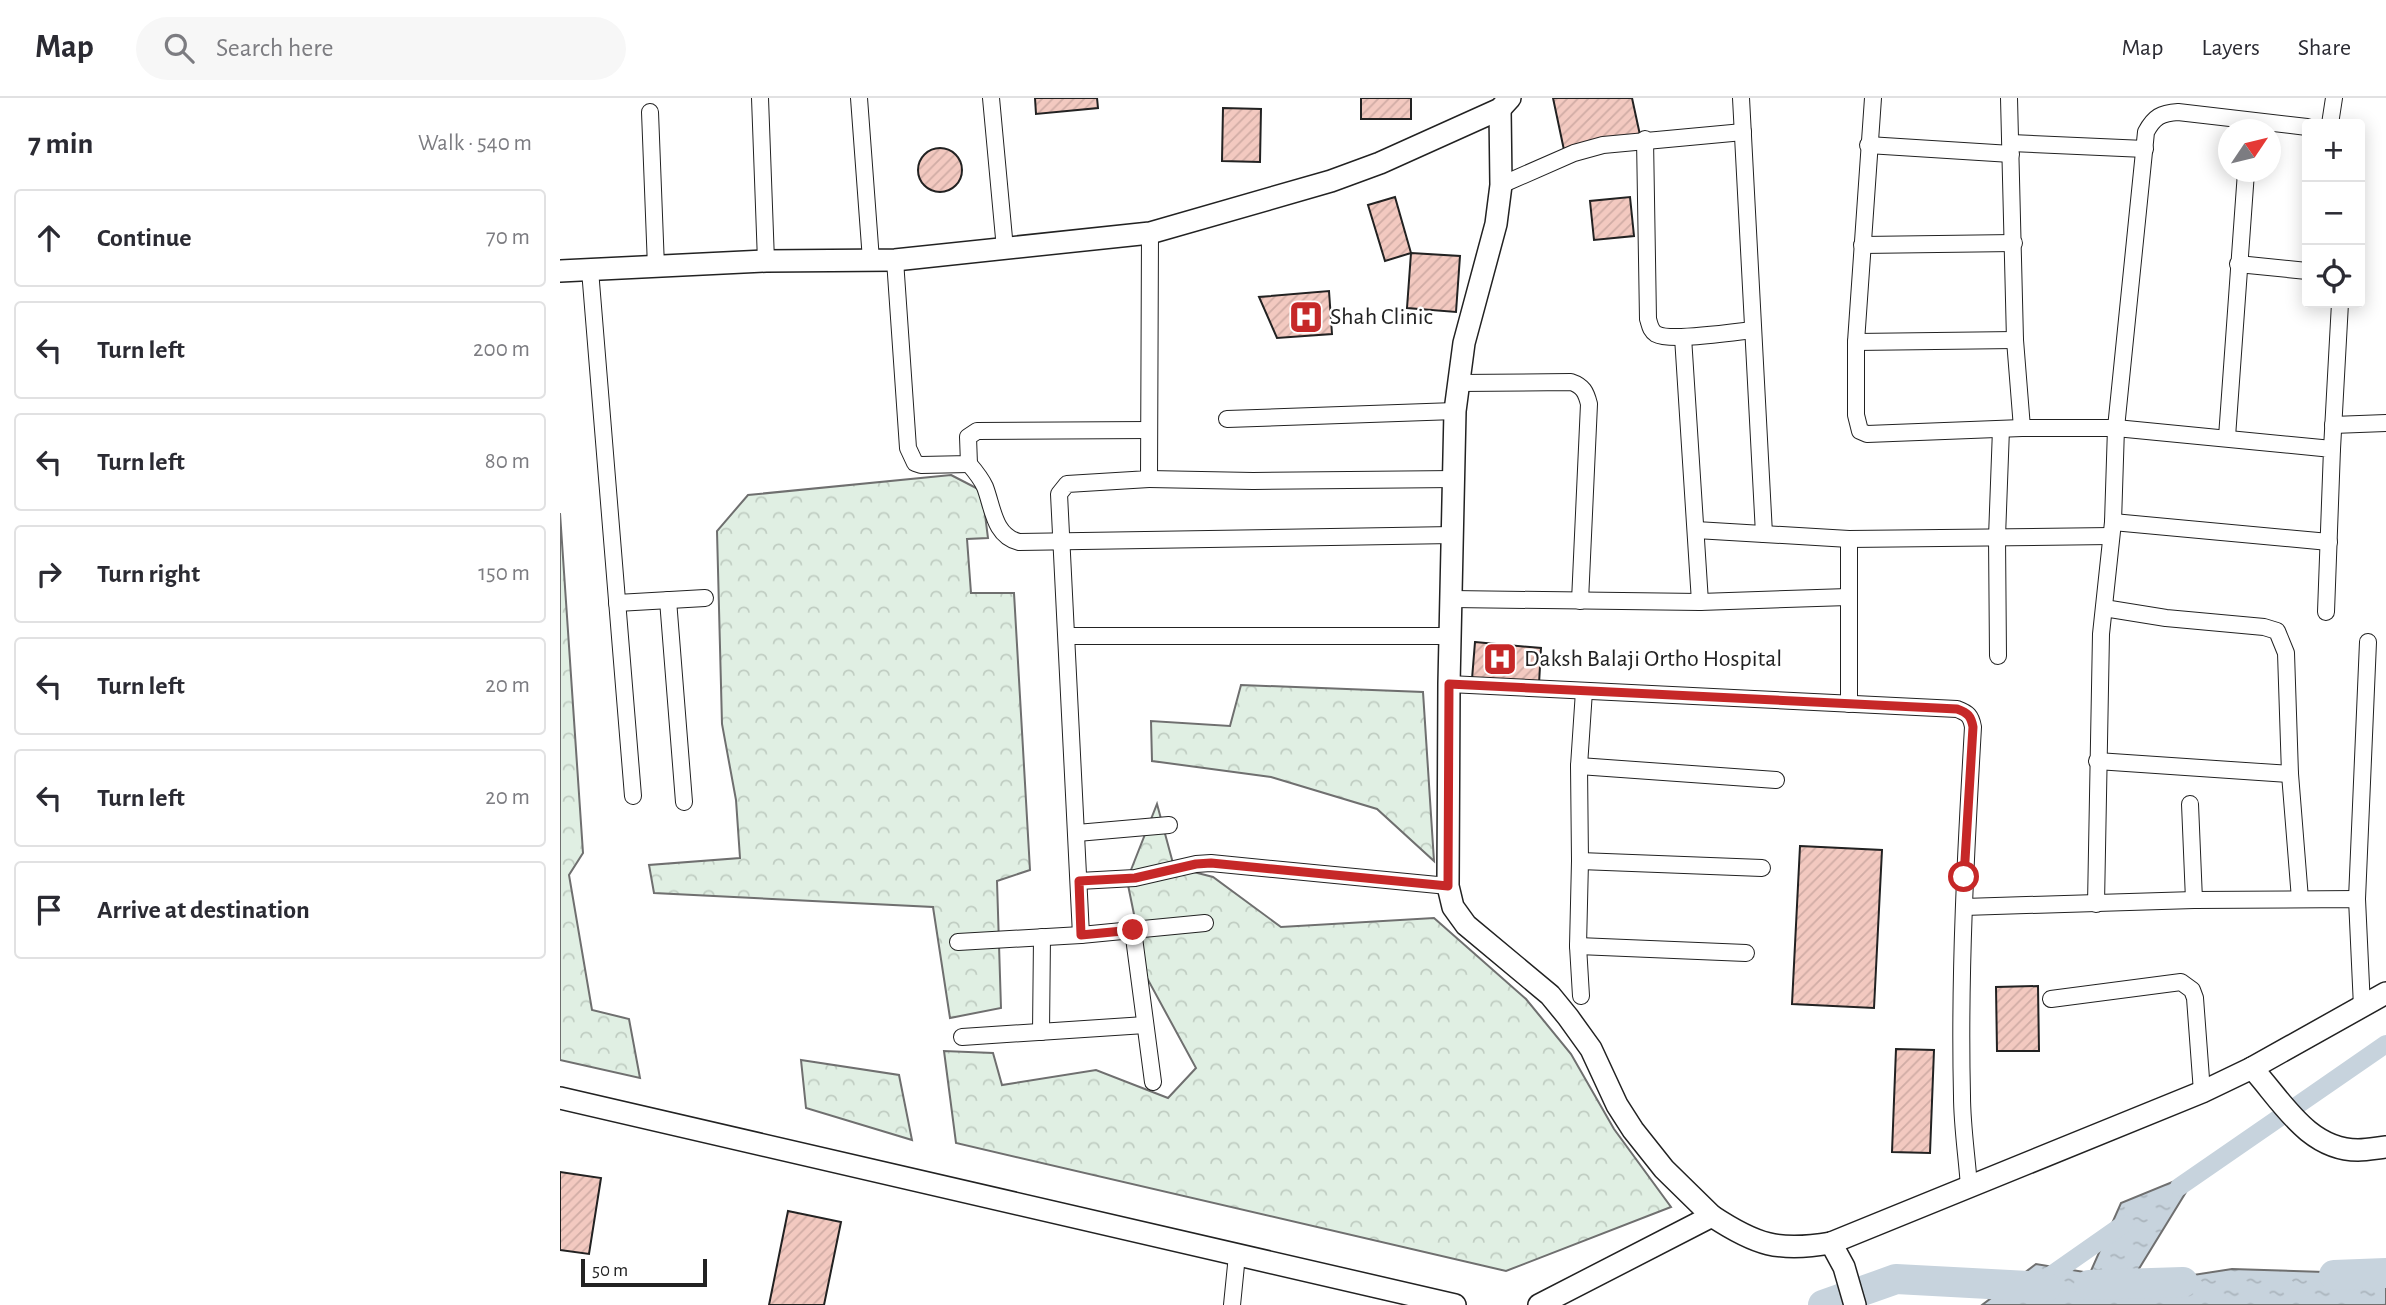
<!DOCTYPE html>
<html lang="en">
<head>
<meta charset="utf-8">
<style>
  body { margin:0; font-family:"Alegreya Sans",sans-serif; background:#f7f7f7; color:#2b2b33 }
  .controls { position:absolute; right:21px; top:21px; display:grid; overflow:hidden; border-radius:7px; box-shadow:0 4px 18px #0003 }
  .controls button { width:63px; height:63px; display:grid; place-items:center; padding:0; border:0; border-bottom:2px solid #e1e1e2; background:#fff; color:#2b2b33; font:35px sans-serif }
  .compass { position:absolute; left:1658px; top:21px; width:63px; height:63px; border-radius:50%; background:#fff; box-shadow:0 4px 18px #0003; rotate:55deg }
  .scale { position:absolute; left:21px; bottom:18px; width:126px; box-sizing:border-box; padding-left:7px; border:4px solid #222; border-top:0; font-size:19px; line-height:24px; white-space:nowrap; color:#222; -webkit-text-stroke:5px #fff; paint-order:stroke }
  .stop { position:absolute; width:21px; height:21px; margin:-16px; border:5px solid #c62828; border-radius:50%; background:#fff }
  .stop.end { background:#c62828; border-color:#fff; box-shadow:0 2px 7px #0008 }
  .list { margin:0; padding:0; list-style:none }
  h2 { display:flex; justify-content:space-between; align-items:center; height:91px; margin:0; padding:0 28px; font-size:30px }
  h2 small { font-size:23px; font-weight:400; color:#7c7c81 }
  .list li { display:grid; grid-template-columns:46px 1fr auto; gap:21px; align-items:center; box-sizing:border-box; height:98px; margin:0 14px 14px; padding:0 14px; border:2px solid #e1e1e2; border-radius:7px }
  .list b { display:block; font-size:26px; white-space:nowrap }
  .list em { font-size:23px; font-style:normal; color:#7c7c81 }
  .icon { flex:none; width:38px; height:38px; fill:none; stroke:currentColor; stroke-width:2; stroke-linecap:round; stroke-linejoin:round }
  .map { position:relative; flex:none; width:1826px; height:1207px; overflow:hidden }
  header { display:flex; align-items:center; gap:42px; box-sizing:border-box; height:98px; padding:0 35px; background:#fff; border-bottom:2px solid #e1e1e2 }
  header strong { font-size:33px }
  nav { display:flex; gap:38px; margin-inline-start:auto; font-size:24px }
  .search { width:490px; height:63px; background:#f7f7f7; display:flex; align-items:center; gap:18px; box-sizing:border-box; padding:0 24px; border-radius:38px; color:#7c7c81; font-size:26px }
  main { display:flex }
  aside { flex:1; background:#fff }
  .map>svg:first-child { display:block }
  .forest { fill:url(#forest-crowns); stroke:#6f6f6f; stroke-width:2 }
  .water { fill:url(#water-ripples); stroke:#6f6f6f; stroke-width:2 }
  .lines { fill:none; stroke-linecap:round; stroke-linejoin:round }
  .canal { stroke:#c7d3dd; stroke-width:18 }
  .river { stroke:#c7d3dd; stroke-width:30 }
  .building { fill:url(#building-hatch); stroke:#222; stroke-width:2 }
  .street-casing { stroke:#222; stroke-width:18 }
  .secondary-casing { stroke:#222; stroke-width:24 }
  .street { stroke:#fff; stroke-width:16 }
  .secondary { stroke:#fff; stroke-width:21 }
  .route { stroke:#c62828; stroke-width:9 }
  .labels { text-anchor:middle; dominant-baseline:central; stroke-width:5; stroke-linejoin:round; paint-order:stroke }
  .poi-label { font-size:24px; fill:#222; stroke:#fff; text-anchor:start }
</style>
</head>
<body>
<header>
<strong>Map</strong>
<div class="search"><svg class="icon" aria-label="search" viewBox="0 0 24 24"><circle cx="10" cy="10" r="6"/><path d="M15 15l6 6"/></svg>Search here</div>
<nav><a>Map</a><a>Layers</a><a>Share</a></nav>
</header>
<main>
<aside>
<h2>7 min<small>Walk · 540 m</small></h2>
<ul class="list">
<li><svg class="icon" aria-label="ahead" viewBox="0 0 24 24"><path d="M12 20V5M6 11l6-6 6 6"/></svg><div><b>Continue</b></div><em>70 m</em></li>
<li><svg class="icon" aria-label="left" viewBox="0 0 24 24"><path d="M17 20v-9H6M10 6l-5 5 5 5"/></svg><div><b>Turn left</b></div><em>200 m</em></li>
<li><svg class="icon" aria-label="left" viewBox="0 0 24 24"><path d="M17 20v-9H6M10 6l-5 5 5 5"/></svg><div><b>Turn left</b></div><em>80 m</em></li>
<li><svg class="icon" aria-label="right" viewBox="0 0 24 24"><path d="M7 20v-9h11M14 6l5 5-5 5"/></svg><div><b>Turn right</b></div><em>150 m</em></li>
<li><svg class="icon" aria-label="left" viewBox="0 0 24 24"><path d="M17 20v-9H6M10 6l-5 5 5 5"/></svg><div><b>Turn left</b></div><em>20 m</em></li>
<li><svg class="icon" aria-label="left" viewBox="0 0 24 24"><path d="M17 20v-9H6M10 6l-5 5 5 5"/></svg><div><b>Turn left</b></div><em>20 m</em></li>
<li><svg class="icon" aria-label="arrive" viewBox="0 0 24 24"><path d="M6 21V4h12l-3 4 3 4H6"/></svg><div><b>Arrive at destination</b></div></li>
</ul>
</aside>
<div class="map">
<svg width="1826" height="1207" viewBox="0 0 1826 1207">
  <defs>
    <pattern id="forest-crowns" width="20" height="18" patternUnits="userSpaceOnUse" patternTransform="scale(1.75)"><rect width="20" height="18" fill="#e0efe3"/><path d="M2 6a3 3 0 1 1 6 0M12 15a3 3 0 1 1 6 0" fill="none" stroke="#c0cdc2"/></pattern>
    <pattern id="water-ripples" width="26" height="14" patternUnits="userSpaceOnUse" patternTransform="scale(1.75)"><rect width="26" height="14" fill="#c7d3dd"/><path d="M2 4q2-2 4 0t4 0M15 11q2-2 4 0t4 0" fill="none" stroke="#abb5bd"/></pattern>
    <pattern id="building-hatch" width="6" height="6" patternUnits="userSpaceOnUse" patternTransform="scale(1.75)"><rect width="6" height="6" fill="#f3c9c0"/><path d="M-1 1l2-2M0 6l6-6M5 7l2-2" fill="none" stroke="#d0aca5"/></pattern>
  </defs>
  <rect width="100%" height="100%" fill="#fff"/>
  <g class="forest">
    <path d="M 391,377 L 422,393 L 428,440 L 407,441 L 411,495 L 454,495 L 470,772 L 437,783 L 441,910 L 390,920 L 373,809 L 94,795 L 89,767 L 180,760 L 176,702 L 162,626 L 157,433 L 188,397 Z"/>
    <path d="M 0,415 L 23,755 L 9,777 L 32,912 L 69,921 L 80,980 L 0,962 Z"/>
    <path d="M 681,587 L 863,594 L 874,763 L 817,711 L 711,679 L 592,663 L 591,623 L 670,628 Z"/>
    <path d="M 597,706 L 614,769 L 653,779 L 721,829 L 874,820 L 966,901 L 1011,956 L 1054,1031 L 1111,1109 L 946,1173 L 396,1045 L 384,953 L 433,955 L 442,987 L 536,972 L 608,1000 L 636,970 L 587,880 L 567,782 Z"/>
    <path d="M 241,962 L 339,977 L 352,1042 L 246,1010 Z"/>
  </g>
  <path class="water" d="M 1639,1073 L 1569,1187 L 1672,1171 L 1826,1176 L 1826,1207 L 1422,1207 L 1476,1166 L 1530,1175 L 1561,1105 Z"/>
  <g class="lines">
    <g class="canal">
      <path d="M 1619,1089 L 1826,946"/>
      <path d="M 1481,1184 L 1564,1126"/>
    </g>
    <g class="river">
      <path d="M 1774,1177 L 1826,1175"/>
      <path d="M 1529,1187 L 1623,1184"/>
      <path d="M 1263,1207 L 1336,1181 L 1486,1189"/>
    </g>
  </g>
  <g class="building">
    <path d="M 475,0 L 537,0 L 538,10 L 476,16 Z"/>
    <rect x="801" y="0" width="50" height="21"/>
    <path d="M 993,0 L 1072,0 L 1080,37 L 1004,52 Z"/>
    <path d="M 663,10 L 701,11 L 700,64 L 662,63 Z"/>
    <circle cx="380" cy="72" r="22"/>
    <path d="M 835,99 L 851,155 L 825,163 L 808,107 Z"/>
    <path d="M 1070,99 L 1074,138 L 1034,142 L 1030,103 Z"/>
    <path d="M 851,155 L 900,158 L 896,214 L 847,210 Z"/>
    <path d="M 769,193 L 772,236 L 717,240 L 699,199 Z"/>
    <path d="M 915,544 L 981,550 L 979,586 L 912,581 Z"/>
    <path d="M 1240,748 L 1322,752 L 1314,910 L 1232,906 Z"/>
    <path d="M 1478,888 L 1479,953 L 1437,953 L 1436,889 Z"/>
    <path d="M 1336,951 L 1374,952 L 1370,1055 L 1332,1054 Z"/>
    <path d="M 0,1074 L 41,1080 L 29,1156 L 0,1152 Z"/>
    <path d="M 228,1113 L 281,1124 L 264,1207 L 209,1207 Z"/>
  </g>
  <g class="lines">
    <g class="street-casing">
      <g id="street">
        <path d="M 200,0 L 206,163"/>
        <path d="M 299,0 L 311,162"/>
        <path d="M 431,0 L 445,151"/>
        <path d="M 1181,0 L 1204,436"/>
        <path d="M 1313,0 L 1296,244 L 1296,317 L 1300,333 L 1307,336 L 1462,330 L 1556,330 L 1772,351 L 1766,514"/>
        <path d="M 1449,0 L 1455,242 L 1462,330"/>
        <path d="M 90,14 L 96,169"/>
        <path d="M 1770,26 L 1774,0"/>
        <path d="M 1085,41 L 1088,221 C 1090,227 1090,232 1096,236 C 1110,244 1174,234 1193,232"/>
        <path d="M 1451,45 L 1585,51"/>
        <path d="M 1308,47 L 1451,56"/>
        <path d="M 941,87 L 1014,55 L 1043,47 L 1183,34"/>
        <path d="M 1302,147 L 1454,145"/>
        <path d="M 335,162 L 348,350 L 355,365 L 361,367 L 409,366 L 408,339 L 417,333 L 589,332"/>
        <path d="M 1678,166 L 1747,173"/>
        <path d="M 30,172 L 73,698"/>
        <path d="M 1123,239 L 1140,504"/>
        <path d="M 1296,244 L 1455,242"/>
        <path d="M 898,285 L 1011,284 C 1023,288 1026,294 1029,306 L 1020,503"/>
        <path d="M 667,321 L 895,313"/>
        <path d="M 1773,327 L 1826,325"/>
        <path d="M 1667,339 L 1686,74"/>
        <path d="M 1772,351 L 1780,205"/>
        <path d="M 409,366 C 415,373 421,380 425,389 C 433,410 434,438 459,444 L 893,437"/>
        <path d="M 589,381 L 693,383 L 895,381"/>
        <path d="M 1553,424 L 1769,444"/>
        <path d="M 1136,432 L 1289,441 L 1551,438"/>
        <path d="M 1289,441 L 1289,606"/>
        <path d="M 892,501 L 1140,504 L 1288,499"/>
        <path d="M 108,502 L 124,704"/>
        <path d="M 57,505 L 145,500"/>
        <path d="M 1544,510 L 1606,520 L 1704,529 L 1717,533 L 1726,555 L 1730,676 L 1740,801"/>
        <path d="M 507,538 L 890,538"/>
        <path d="M 1438,558 L 1437,439 L 1441,331"/>
        <path d="M 889,586 L 1397,611 C 1408,615 1411,618 1413,629 C 1406,752 1399,875 1402,998 C 1402,1028 1407,1059 1409,1089"/>
        <path d="M 1537,663 L 1730,676"/>
        <path d="M 1019,668 L 1216,682"/>
        <path d="M 1630,706 L 1634,802"/>
        <path d="M 517,735 L 609,727"/>
        <path d="M 1020,763 L 1202,770"/>
        <path d="M 519,783 L 575,780 L 636,766 L 651,765 L 888,788"/>
        <path d="M 1797,801 L 1808,544"/>
        <path d="M 1536,806 L 1541,536 L 1553,424 L 1556,330 L 1586,34 C 1594,19 1601,15 1618,14 L 1747,29"/>
        <path d="M 1404,809 L 1634,802 L 1797,801 L 1802,909"/>
        <path d="M 573,832 L 593,984"/>
        <path d="M 521,837 L 499,396 L 507,386 L 589,381 L 590,135"/>
        <path d="M 398,844 L 521,837 L 645,825"/>
        <path d="M 1018,848 L 1186,855"/>
        <path d="M 1021,898 L 1018,848 L 1020,763 L 1019,668 L 1024,593"/>
        <path d="M 1491,901 L 1621,884 L 1632,892 L 1635,900 L 1642,994"/>
        <path d="M 481,934 L 482,839"/>
        <path d="M 402,939 L 585,927"/>
        <path d="M 672,1207 L 677,1157"/>
      </g>
    </g>
    <g class="secondary-casing">
      <g id="secondary">
        <path d="M 940,11 L 941,87 L 936,126 L 904,245 L 895,313 L 889,586 L 888,788 L 893,809 L 906,827 L 990,897 L 1008,919 L 1031,951 L 1057,1007 L 1073,1032 L 1104,1071 L 1152,1118"/>
        <path d="M 0,173 L 206,163 L 335,162 L 590,135 L 771,83 L 820,65 L 940,11 L 950,0"/>
        <path d="M 1692,970 L 1826,895"/>
        <path d="M 0,1000 L 895,1207"/>
        <path d="M 1271,1145 L 1284,1169 L 1295,1207"/>
        <path d="M 979,1207 L 1152,1118 C 1196,1147 1218,1154 1271,1145 L 1642,994 L 1692,970 C 1722,1003 1748,1052 1798,1052 C 1807,1052 1817,1050 1826,1049"/>
      </g>
    </g>
    <use href="#street" class="street"/>
    <use href="#secondary" class="secondary"/>
  </g>
  <g class="lines">
    <path class="route" d="M 573,832 L 521,837 L 519,783 L 575,780 L 636,766 L 651,765 L 888,788 L 889,586 L 1397,611 C 1408,615 1411,618 1413,629 L 1404,779"/>
  </g>
  <defs>
    <g id="hospital-square" transform="scale(1.75)"><rect x="-9" y="-9" width="18" height="18" rx="4" fill="#c62828" stroke="#fff"/><path d="M-5-5h3v3.5h4V-5h3V5h-3V1.5h-4V5h-3Z" fill="#fff"/></g>
  </defs>
  <g fill-rule="evenodd">
    <use href="#hospital-square" x="746" y="219"/>
    <use href="#hospital-square" x="940" y="561"/>
  </g>
  <g class="labels">
    <g class="poi-label">
      <text x="770" y="219">Shah Clinic</text>
      <text x="964" y="561">Daksh Balaji Ortho Hospital</text>
    </g>
  </g>
</svg>
<div class="controls">
<button>+</button>
<button>−</button>
<button><svg class="icon" aria-label="locate" viewBox="0 0 24 24"><circle cx="12" cy="12" r="6"/><path d="M12 2v4M12 18v4M2 12h4M18 12h4"/></svg></button>
</div>
<svg class="compass" viewBox="-18 -18 36 36"><path d="M0-13l5 13h-10z" fill="#e53935"/><path d="M0 13l5-13h-10z" fill="#7c7c81"/></svg>
<div class="scale">50 m</div>
<div class="stop" style="left:1404px;top:779px"></div>
<div class="stop end" style="left:573px;top:832px"></div>
</div>
</main>
</body>
</html>
